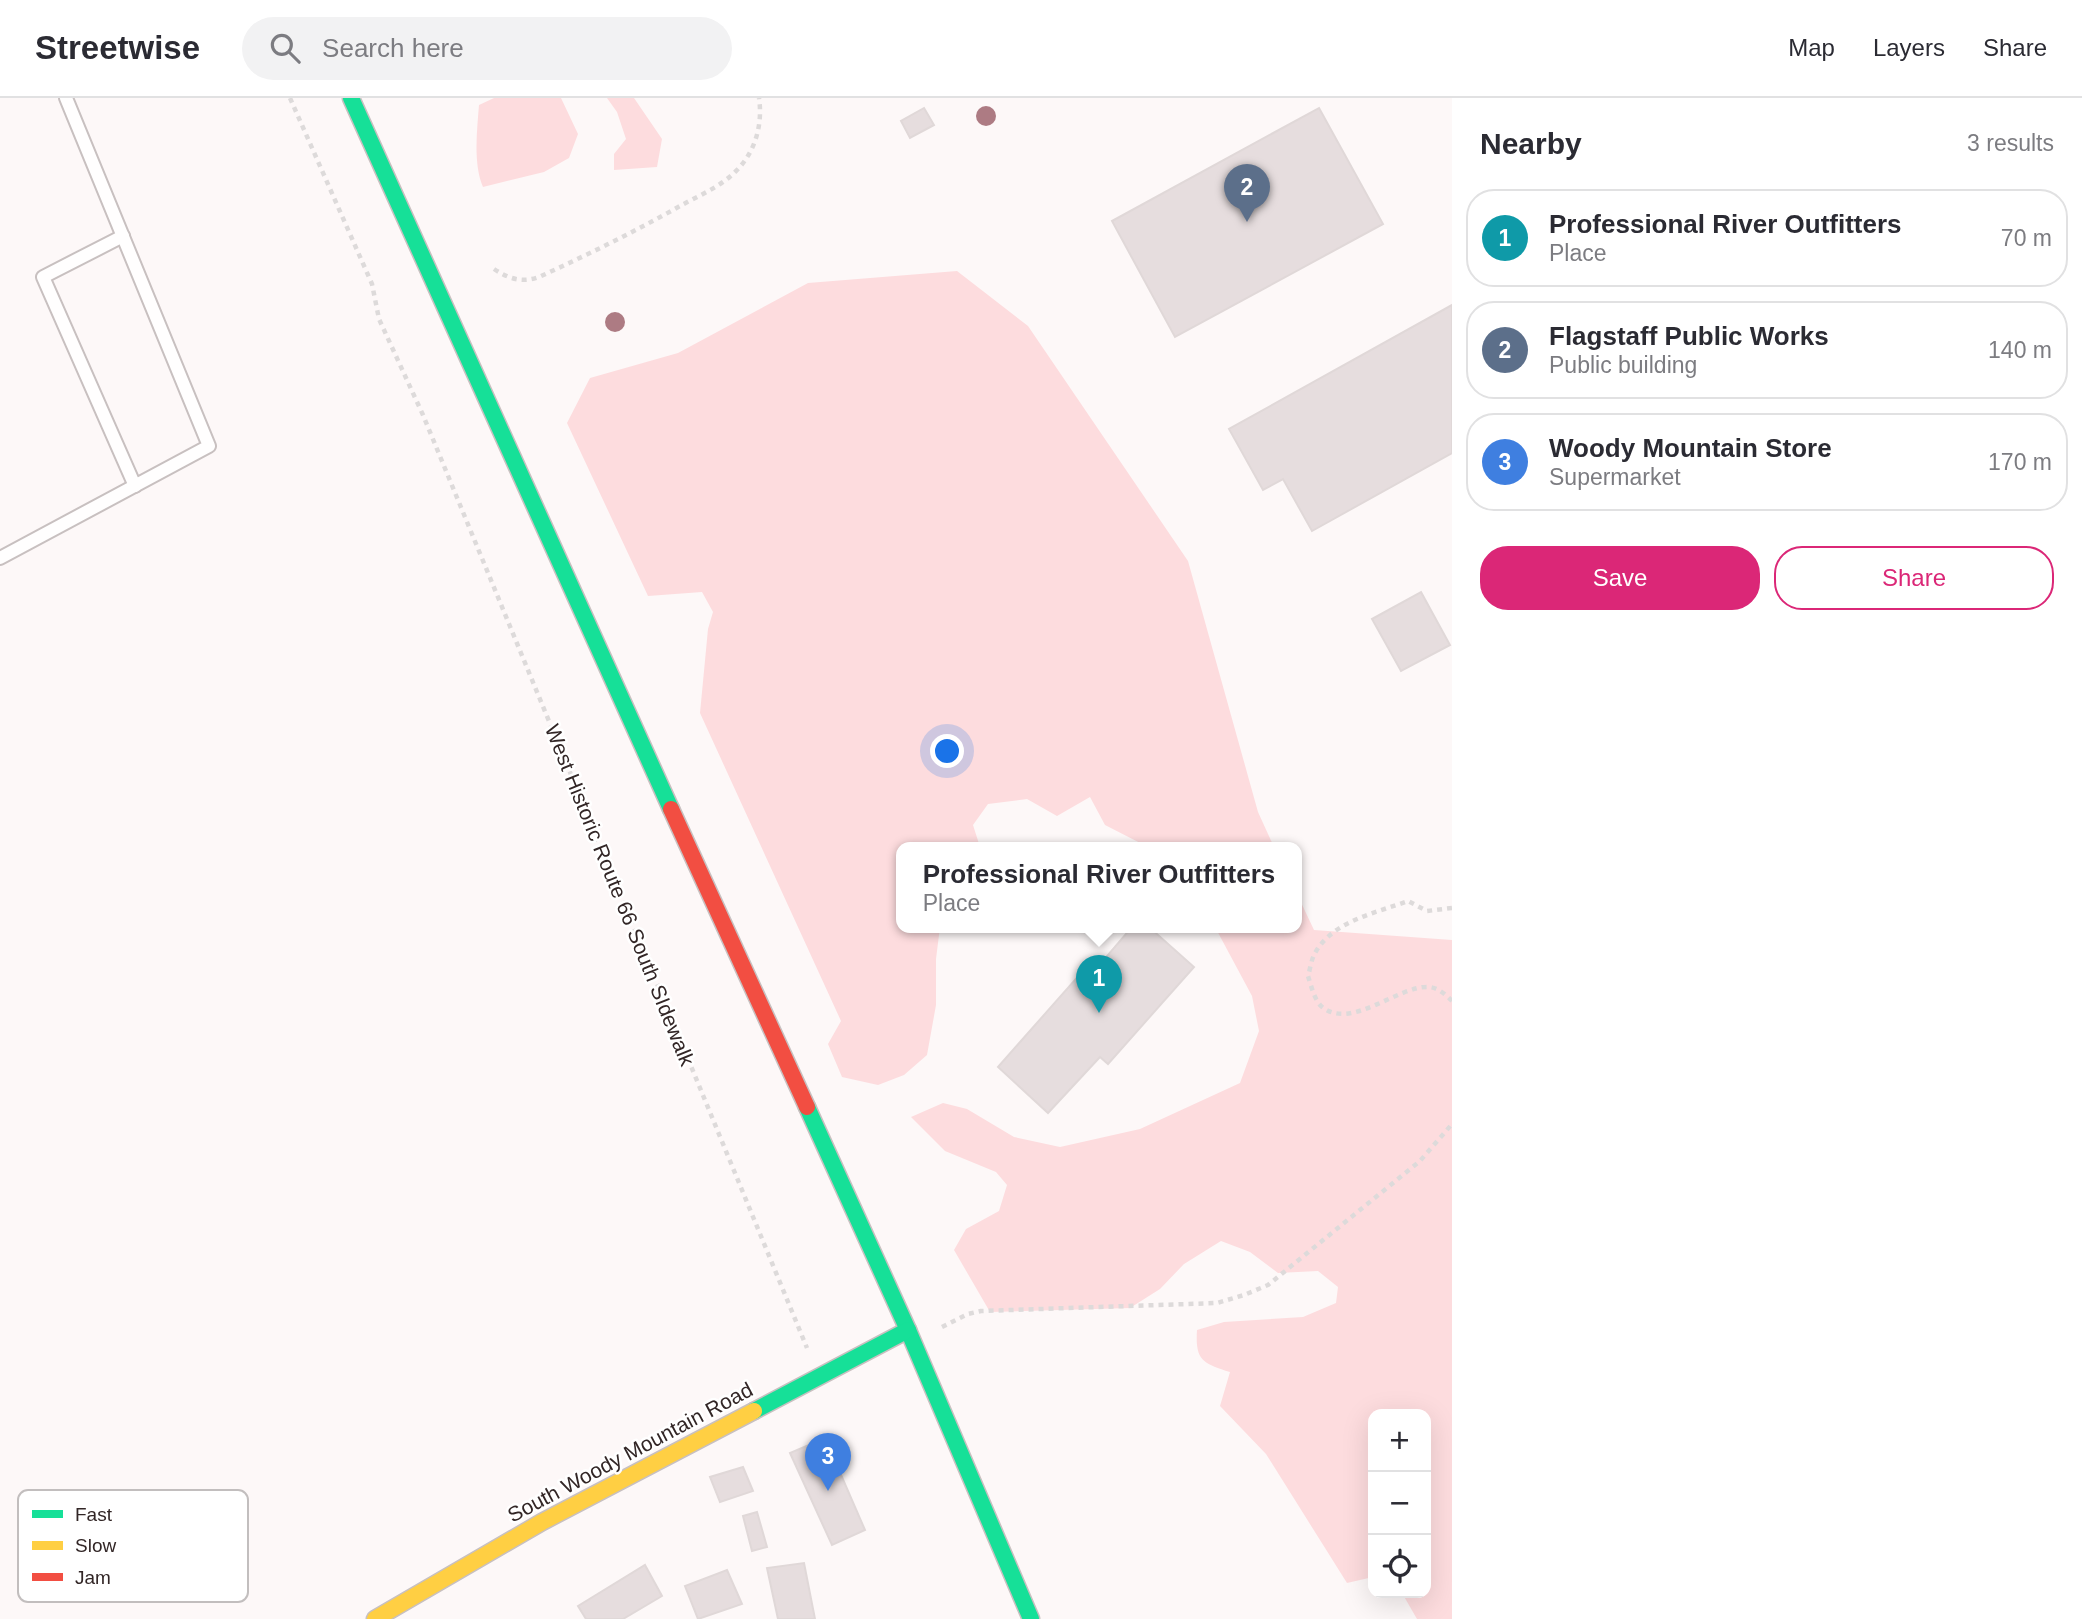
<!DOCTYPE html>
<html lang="en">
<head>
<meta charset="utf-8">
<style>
  body { margin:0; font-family:Arial,sans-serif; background:#f2f2f3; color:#2b2b33 }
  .controls { position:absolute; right:21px; bottom:21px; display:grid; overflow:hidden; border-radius:14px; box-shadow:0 7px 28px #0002 }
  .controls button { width:63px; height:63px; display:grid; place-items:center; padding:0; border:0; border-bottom:2px solid #e1e1e2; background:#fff; color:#2b2b33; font:35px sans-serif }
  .you { position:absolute; left:948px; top:654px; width:24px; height:24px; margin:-18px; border:5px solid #fff; border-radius:50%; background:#1a73e8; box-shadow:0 0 0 10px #1a73e833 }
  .badge { display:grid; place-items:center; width:46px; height:46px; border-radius:50%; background:#db2777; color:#fff; font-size:23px; font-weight:700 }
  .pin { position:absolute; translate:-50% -58px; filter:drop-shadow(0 2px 4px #0008) }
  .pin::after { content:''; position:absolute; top:37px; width:24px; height:21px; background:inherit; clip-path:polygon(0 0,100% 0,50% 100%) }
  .popup { position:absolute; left:896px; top:744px; width:406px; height:91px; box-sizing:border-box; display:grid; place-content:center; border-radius:14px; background:#fff; filter:drop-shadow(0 2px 5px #0005); font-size:23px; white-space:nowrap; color:#7c7c81 }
  .popup b { font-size:26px; color:#2b2b33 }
  .popup::after { content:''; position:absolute; left:50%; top:100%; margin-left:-14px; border:14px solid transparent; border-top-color:#fff }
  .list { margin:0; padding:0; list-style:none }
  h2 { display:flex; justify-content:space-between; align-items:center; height:91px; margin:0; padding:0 28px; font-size:30px }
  h2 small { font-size:23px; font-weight:400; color:#7c7c81 }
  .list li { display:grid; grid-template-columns:46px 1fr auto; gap:21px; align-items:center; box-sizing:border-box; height:98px; margin:0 14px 14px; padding:0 14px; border:2px solid #e1e1e2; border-radius:28px }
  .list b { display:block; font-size:26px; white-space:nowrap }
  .list p { margin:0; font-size:23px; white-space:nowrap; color:#7c7c81 }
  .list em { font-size:23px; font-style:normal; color:#7c7c81 }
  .actions { display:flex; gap:14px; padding:21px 28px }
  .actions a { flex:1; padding:16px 0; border:2px solid #db2777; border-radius:28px; text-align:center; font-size:24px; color:#db2777 }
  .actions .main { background:#db2777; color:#fff }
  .icon { flex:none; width:38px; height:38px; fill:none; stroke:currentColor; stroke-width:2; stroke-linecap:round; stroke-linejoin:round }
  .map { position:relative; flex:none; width:1452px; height:1521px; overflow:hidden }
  header { display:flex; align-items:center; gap:42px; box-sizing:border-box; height:98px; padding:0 35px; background:#fff; border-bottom:2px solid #e1e1e2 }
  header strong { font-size:33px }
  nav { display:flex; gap:38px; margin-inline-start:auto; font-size:24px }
  .search { width:490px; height:63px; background:#f2f2f3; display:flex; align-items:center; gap:18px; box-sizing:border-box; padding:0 24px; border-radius:38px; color:#7c7c81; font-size:26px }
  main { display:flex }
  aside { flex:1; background:#fff }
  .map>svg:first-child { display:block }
  .green { fill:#fddcde }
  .building { fill:#e6ddde; stroke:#e0d8d8; stroke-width:2 }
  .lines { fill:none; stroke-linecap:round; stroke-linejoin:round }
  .lane-casing { stroke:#c8c0c0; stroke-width:16 }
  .fast-casing { stroke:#c8c0c0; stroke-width:19 }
  .slow-casing { stroke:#c8c0c0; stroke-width:19 }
  .jam-casing { stroke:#c8c0c0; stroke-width:19 }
  .path { stroke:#dddada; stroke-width:4.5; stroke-dasharray:5 5; stroke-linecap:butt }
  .lane { stroke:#fffefe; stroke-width:12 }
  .fast { stroke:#16e098; stroke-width:16 }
  .slow { stroke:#ffcf43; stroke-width:16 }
  .jam { stroke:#f24e42; stroke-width:16 }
  .tree { fill:#ad7b83 }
  .labels { text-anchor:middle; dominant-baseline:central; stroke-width:5; stroke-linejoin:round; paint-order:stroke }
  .street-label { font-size:21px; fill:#322626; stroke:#fff }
  .key { fill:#fff; stroke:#c2bebe; stroke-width:2 }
  .key-label { font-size:19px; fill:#322626 }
</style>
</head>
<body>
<header>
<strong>Streetwise</strong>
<div class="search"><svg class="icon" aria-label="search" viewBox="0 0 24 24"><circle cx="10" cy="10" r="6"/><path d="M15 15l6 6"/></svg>Search here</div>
<nav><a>Map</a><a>Layers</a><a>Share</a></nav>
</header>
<main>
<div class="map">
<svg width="1452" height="1521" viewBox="0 0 1452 1521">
  <rect width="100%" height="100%" fill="#fdf8f8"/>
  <g class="green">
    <path d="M 494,0 L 561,0 L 578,36 L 569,60 L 544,74 L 483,89 C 473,66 477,32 479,7 Z"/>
    <path d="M 607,0 L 634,0 L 662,41 L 657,69 L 614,72 L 614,56 L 626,41 L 617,14 Z"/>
    <path d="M 957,173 L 1028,228 L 1188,463 L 1258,714 L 1274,749 L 1148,749 L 1105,727 L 1090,699 L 1057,718 L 1027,701 L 988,706 L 973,727 L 980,749 L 901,749 L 901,829 L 940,829 L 936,861 L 936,907 L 927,957 L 904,977 L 878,987 L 842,979 L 828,946 L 841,923 L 700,615 L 708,531 L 713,514 L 702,494 L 648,498 L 567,325 L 590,280 L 678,255 L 808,185 Z"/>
    <path d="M 1297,796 L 1314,832 L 1452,842 L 1452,1521 L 1417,1521 L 1402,1495 L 1426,1495 L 1426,1316 L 1373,1316 L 1373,1479 L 1347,1485 L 1266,1356 L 1220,1308 L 1230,1274 C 1203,1265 1195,1263 1197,1232 L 1224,1224 L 1303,1219 L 1336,1205 L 1338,1189 L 1318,1173 L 1278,1175 L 1250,1154 L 1221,1143 L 1184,1166 L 1160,1191 L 1130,1210 L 990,1214 L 954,1152 L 966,1131 L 999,1113 L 1007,1087 L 996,1074 L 945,1053 L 911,1019 L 943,1005 L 967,1011 L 1014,1039 L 1060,1049 L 1140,1031 L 1240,985 L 1259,933 L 1252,898 L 1215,829 L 1297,829 Z"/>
  </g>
  <g class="building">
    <path d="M 924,10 L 934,27 L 910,40 L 901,23 Z"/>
    <path d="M 1319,10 L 1383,126 L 1175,239 L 1112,123 Z"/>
    <path d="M 1452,207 L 1452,355 L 1312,433 L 1283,381 L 1263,392 L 1229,331 Z"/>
    <path d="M 1421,494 L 1450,547 L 1401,573 L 1372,521 Z"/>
    <path d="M 1132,829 L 1149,829 L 1194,869 L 1108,966 L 1100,959 L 1048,1015 L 998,969 L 1089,866 L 1096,871 Z"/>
    <path d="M 825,1340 L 865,1432 L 832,1447 L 790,1355 Z"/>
    <path d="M 743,1369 L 753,1393 L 720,1404 L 710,1379 Z"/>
    <path d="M 757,1414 L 767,1449 L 752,1453 L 743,1418 Z"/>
    <path d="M 804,1465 L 815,1521 L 778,1521 L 767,1470 Z"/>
    <path d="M 645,1467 L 662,1498 L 623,1521 L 586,1521 L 578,1508 Z"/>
    <path d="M 727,1472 L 742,1506 L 698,1521 L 685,1488 Z"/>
  </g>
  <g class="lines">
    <g class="lane-casing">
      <g id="lane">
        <path d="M 123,138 L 43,179 L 135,388"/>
        <path d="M 0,460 L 209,348 L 66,0"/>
      </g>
    </g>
    <g class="fast-casing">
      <g id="fast">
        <path d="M 351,0 L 671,711"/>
        <path d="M 807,1009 L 908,1232 L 1031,1521"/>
        <path d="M 754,1313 L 908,1232"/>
      </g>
    </g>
    <g class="slow-casing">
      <path id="slow" d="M 375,1521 L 542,1424 L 754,1313"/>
    </g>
    <g class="jam-casing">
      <path id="jam" d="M 671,711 L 807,1009"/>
    </g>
    <g class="path">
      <path d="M 290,0 L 372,186 L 379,221 L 423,317 L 807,1250"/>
      <path d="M 494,171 C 509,181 522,185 539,179 C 587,157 634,134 680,108 C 698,98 720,89 735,74 C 755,55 763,27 759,0"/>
      <path d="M 1452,810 L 1427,813 L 1408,803 C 1376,815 1331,823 1314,857 C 1311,863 1310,872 1308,878 C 1311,887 1314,901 1321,908 C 1350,934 1398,887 1429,889 C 1439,890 1446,897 1452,903"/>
      <path d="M 942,1229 L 968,1216 L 981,1213 L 1217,1205 L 1244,1197 L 1268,1187 L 1420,1063 L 1452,1026"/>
    </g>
    <use href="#lane" class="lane"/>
    <use href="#fast" class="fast"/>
    <use href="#slow" class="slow"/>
    <use href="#jam" class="jam"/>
  </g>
  <g class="tree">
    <circle cx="986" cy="18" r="10"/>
    <circle cx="615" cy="224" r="10"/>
  </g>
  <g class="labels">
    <g class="street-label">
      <text transform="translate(620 797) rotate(68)">West Historic Route 66 South SIdewalk</text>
      <text transform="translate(630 1354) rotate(-28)">South Woody Mountain Road</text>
    </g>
  </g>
  <rect x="18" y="1392" width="230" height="112" rx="10" class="key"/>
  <rect x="32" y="1412" width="31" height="8" fill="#16e098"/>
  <rect x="32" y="1443" width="31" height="9" fill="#ffcf43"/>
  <rect x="32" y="1475" width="31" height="8" fill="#f24e42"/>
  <g class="key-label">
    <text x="75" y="1423">Fast</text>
    <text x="75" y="1454">Slow</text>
    <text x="75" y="1486">Jam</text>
  </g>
</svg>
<div class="controls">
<button>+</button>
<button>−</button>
<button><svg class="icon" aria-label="locate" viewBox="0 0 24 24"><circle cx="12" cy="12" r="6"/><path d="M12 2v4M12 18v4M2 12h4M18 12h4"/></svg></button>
</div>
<div class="you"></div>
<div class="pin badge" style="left:1099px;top:915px;background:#0f9aa8">1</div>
<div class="popup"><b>Professional River Outfitters</b>Place</div>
<div class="pin badge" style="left:1247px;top:124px;background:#5c6f8a">2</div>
<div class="pin badge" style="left:828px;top:1393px;background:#3f7fe0">3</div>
</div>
<aside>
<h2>Nearby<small>3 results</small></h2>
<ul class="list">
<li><span class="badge" style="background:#0f9aa8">1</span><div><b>Professional River Outfitters</b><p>Place</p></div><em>70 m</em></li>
<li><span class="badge" style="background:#5c6f8a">2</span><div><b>Flagstaff Public Works</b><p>Public building</p></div><em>140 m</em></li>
<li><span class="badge" style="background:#3f7fe0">3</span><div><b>Woody Mountain Store</b><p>Supermarket</p></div><em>170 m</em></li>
</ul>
<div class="actions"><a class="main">Save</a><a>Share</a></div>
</aside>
</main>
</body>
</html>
